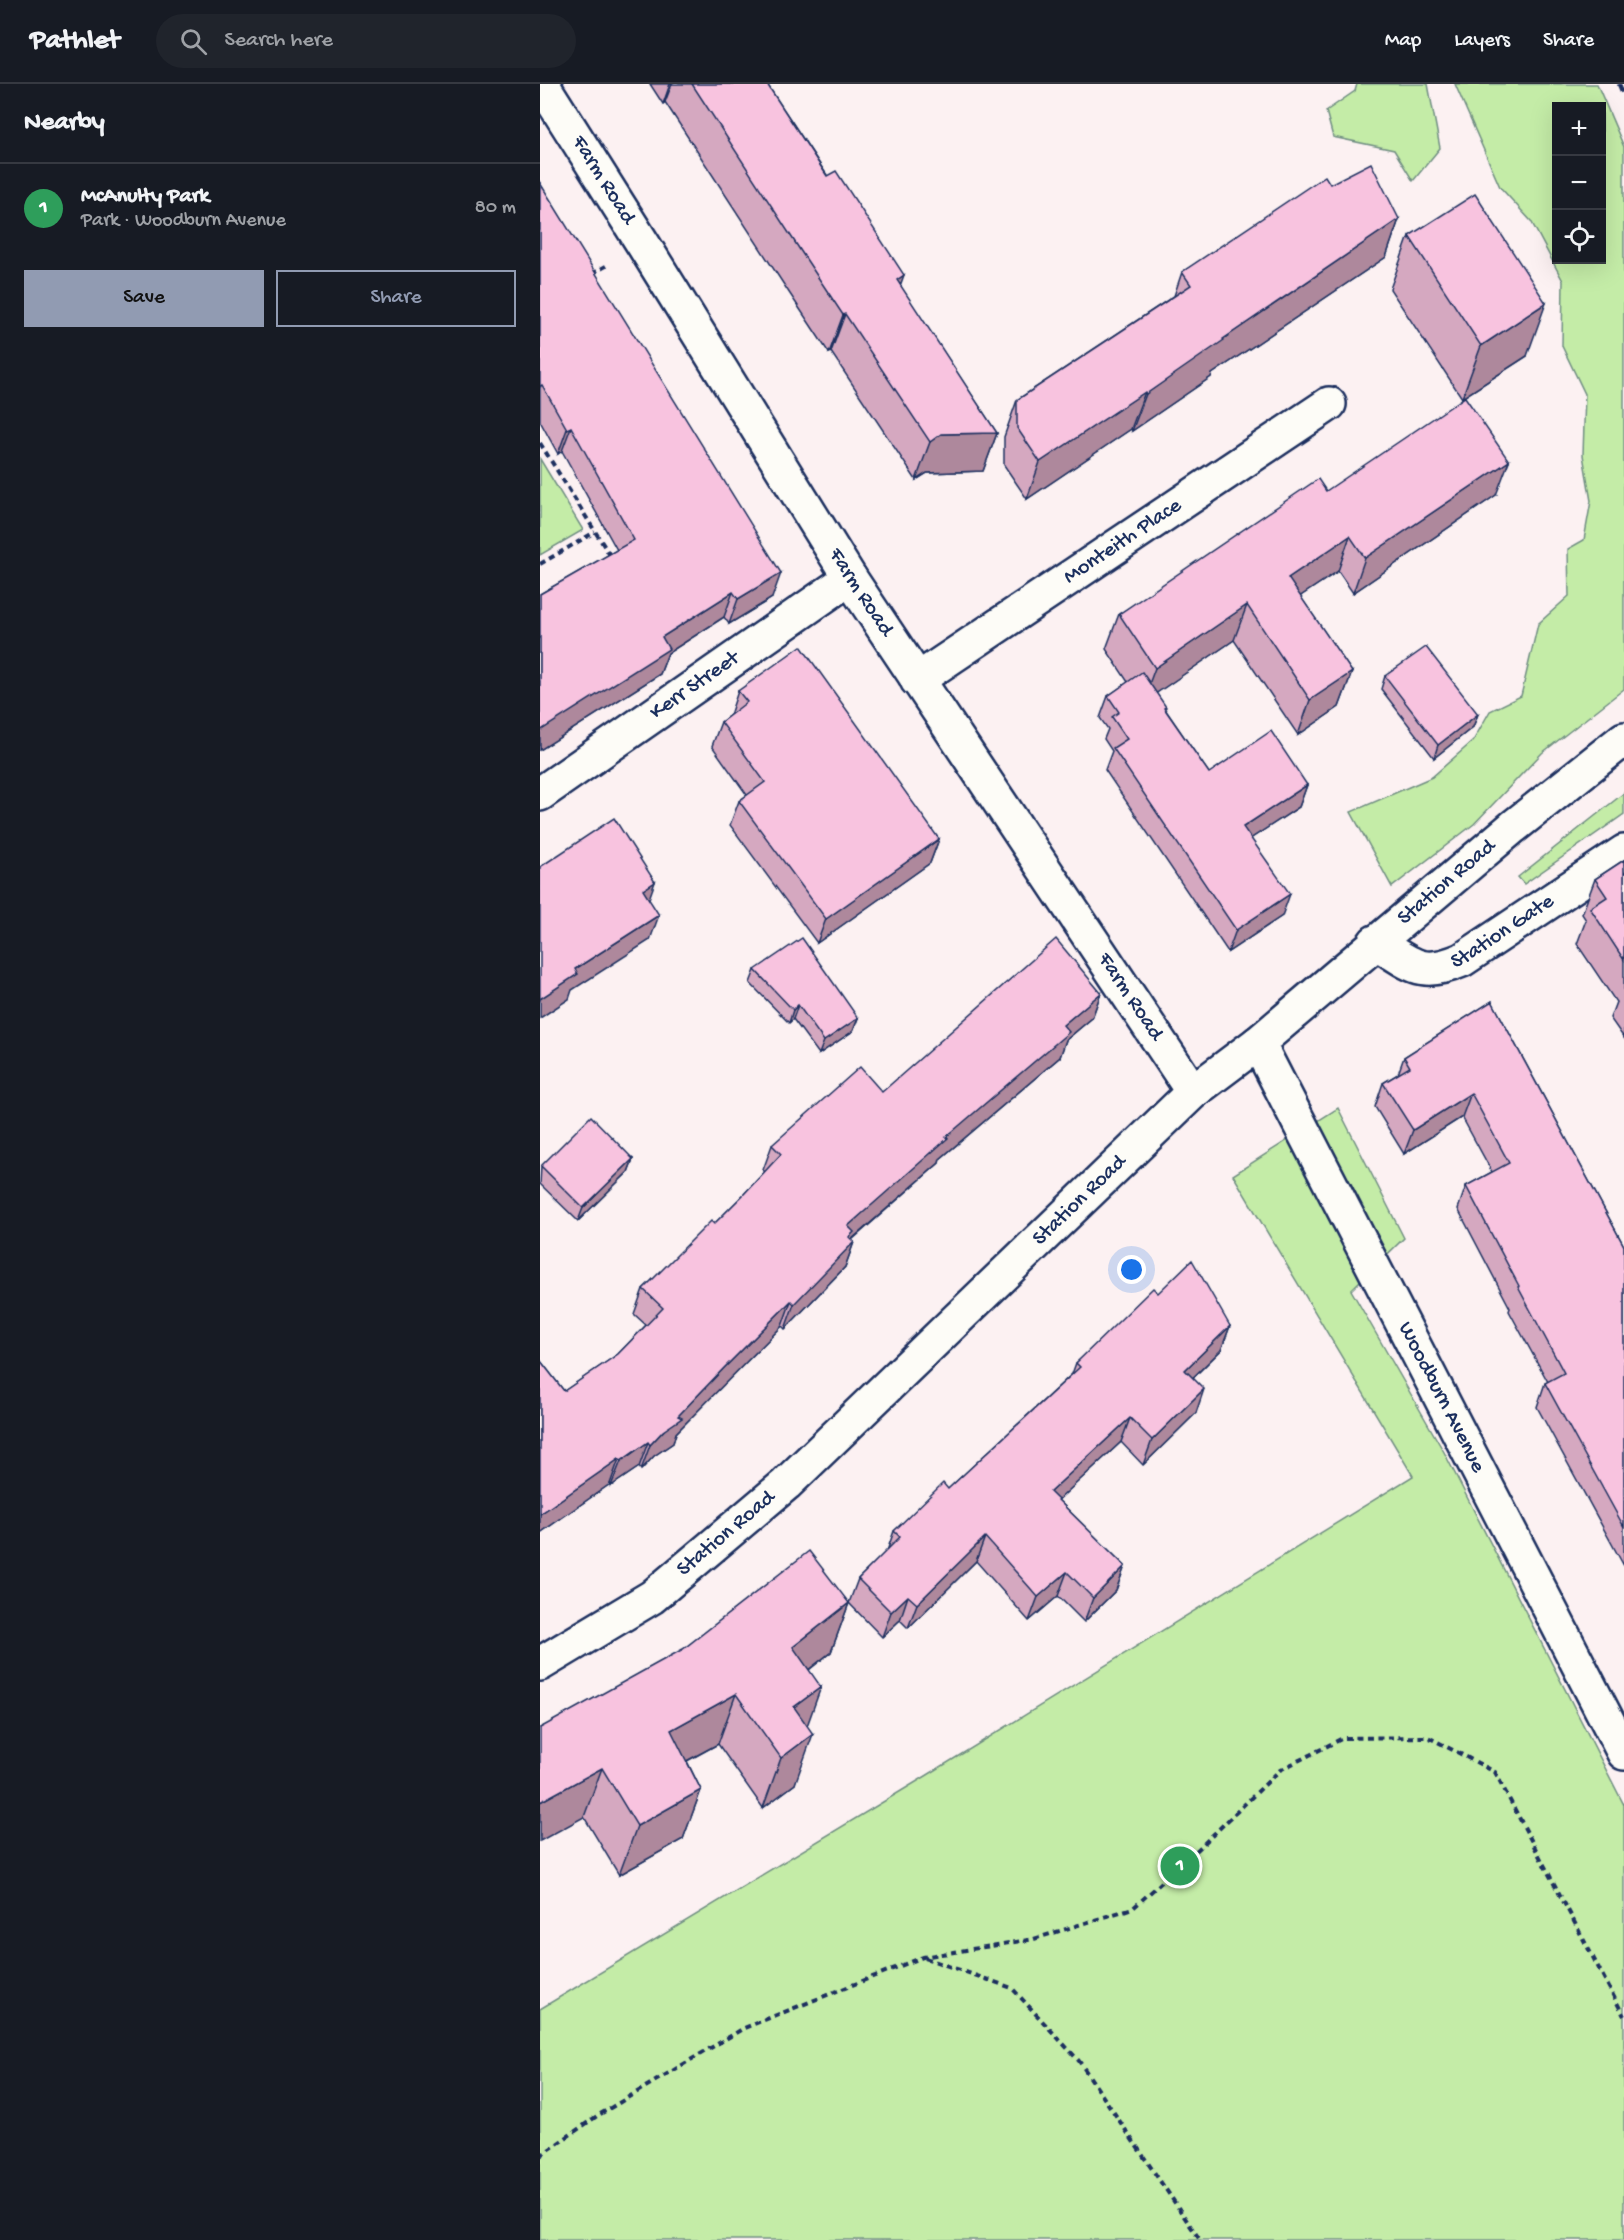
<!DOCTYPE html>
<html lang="en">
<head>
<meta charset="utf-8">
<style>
  body { margin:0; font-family:"Gochi Hand",sans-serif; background:#20242c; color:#f1f3f6 }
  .controls { position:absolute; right:18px; top:18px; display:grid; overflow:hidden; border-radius:0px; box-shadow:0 6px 24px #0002 }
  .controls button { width:54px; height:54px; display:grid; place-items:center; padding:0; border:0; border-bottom:2px solid #363941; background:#171b24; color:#f1f3f6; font:30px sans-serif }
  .you { position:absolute; left:592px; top:1186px; width:21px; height:21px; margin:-15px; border:4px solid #fff; border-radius:50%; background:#1a73e8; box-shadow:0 0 0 9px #1a73e833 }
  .badge { display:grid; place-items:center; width:39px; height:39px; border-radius:50%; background:#919bb2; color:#fff; font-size:20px; font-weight:700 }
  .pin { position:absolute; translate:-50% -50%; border:3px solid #fff; box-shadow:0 2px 6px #0006 }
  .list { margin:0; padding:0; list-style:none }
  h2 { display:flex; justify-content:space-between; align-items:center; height:78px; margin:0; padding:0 24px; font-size:26px }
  h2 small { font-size:20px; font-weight:400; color:#9ea1a6 }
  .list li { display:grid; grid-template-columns:39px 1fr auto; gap:18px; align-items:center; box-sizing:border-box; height:90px; padding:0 24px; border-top:2px solid #363941 }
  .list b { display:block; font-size:22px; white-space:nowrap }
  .list p { margin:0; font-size:20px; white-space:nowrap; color:#9ea1a6 }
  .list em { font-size:20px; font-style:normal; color:#9ea1a6 }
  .actions { display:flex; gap:12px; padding:18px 24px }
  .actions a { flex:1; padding:14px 0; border:2px solid #919bb2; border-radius:0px; text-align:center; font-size:21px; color:#919bb2 }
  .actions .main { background:#919bb2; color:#111 }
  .icon { flex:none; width:33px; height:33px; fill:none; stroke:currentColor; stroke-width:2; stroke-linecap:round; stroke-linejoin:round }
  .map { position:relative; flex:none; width:1084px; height:2156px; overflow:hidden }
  header { display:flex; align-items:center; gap:36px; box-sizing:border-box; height:84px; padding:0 30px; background:#171b24; border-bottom:2px solid #363941 }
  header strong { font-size:28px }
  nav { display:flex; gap:33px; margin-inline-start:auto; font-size:21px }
  .search { width:420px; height:54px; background:#20242c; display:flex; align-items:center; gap:15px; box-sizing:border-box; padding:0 21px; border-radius:33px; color:#9ea1a6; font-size:22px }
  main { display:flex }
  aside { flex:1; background:#171b24 }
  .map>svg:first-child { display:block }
  .green { fill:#c4eca7; stroke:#708e82; stroke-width:1.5; fill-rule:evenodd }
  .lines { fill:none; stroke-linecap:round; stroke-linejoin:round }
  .minor-casing { stroke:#1b2f5e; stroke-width:38 }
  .path { stroke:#1b2f5e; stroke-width:4; stroke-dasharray:6 4.5; stroke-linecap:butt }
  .minor { stroke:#fdfcf7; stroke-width:33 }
  .rail { stroke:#1b2f5e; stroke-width:4.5; stroke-dasharray:9 4.5; stroke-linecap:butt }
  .wall { fill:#d5a8c0; stroke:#1b2f5e; stroke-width:1.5 }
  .shaded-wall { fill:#ae889c; stroke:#1b2f5e; stroke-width:1.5 }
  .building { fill:#f8c3df; stroke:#1b2f5e; stroke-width:1.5 }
  .labels { text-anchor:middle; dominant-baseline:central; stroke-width:5; stroke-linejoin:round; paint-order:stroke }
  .street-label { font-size:22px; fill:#1b2f5e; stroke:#fdfcf7 }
</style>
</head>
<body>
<header>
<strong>Pathlet</strong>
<div class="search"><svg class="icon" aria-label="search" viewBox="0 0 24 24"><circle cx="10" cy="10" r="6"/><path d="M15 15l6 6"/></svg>Search here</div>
<nav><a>Map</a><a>Layers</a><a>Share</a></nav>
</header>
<main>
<aside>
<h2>Nearby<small></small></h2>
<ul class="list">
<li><span class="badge" style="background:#2e9e5b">1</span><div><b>McAnulty Park</b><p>Park · Woodburn Avenue</p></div><em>80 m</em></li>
</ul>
<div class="actions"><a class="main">Save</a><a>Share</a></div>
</aside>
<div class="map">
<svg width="1084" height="2156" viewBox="0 0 1084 2156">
  <rect width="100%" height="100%" fill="#fcf1f2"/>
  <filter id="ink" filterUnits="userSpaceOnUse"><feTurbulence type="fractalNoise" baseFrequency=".0167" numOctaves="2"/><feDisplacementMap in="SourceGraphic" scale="12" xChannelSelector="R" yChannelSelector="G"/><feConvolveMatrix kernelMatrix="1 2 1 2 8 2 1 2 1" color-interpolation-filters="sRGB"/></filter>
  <g filter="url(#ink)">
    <g class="green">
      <path d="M 817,0 L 888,0 L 900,64 L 873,97 L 854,66 L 793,53 L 786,27 L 815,7 Z"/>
      <path d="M 915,0 L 1057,0 L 1084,63 L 1084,605 L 1002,669 L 934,740 L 852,803 L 811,728 L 892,693 L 933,657 L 950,627 L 981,612 L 998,540 L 1029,512 L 1028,465 L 1044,456 L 1051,417 L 1043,371 L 1045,310 L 1022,262 L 1023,197 L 991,137 L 960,103 ZM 1017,22 L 1062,22 L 1062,176 L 1017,176 Z"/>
      <path d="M 0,375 L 43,446 L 0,471 Z"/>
      <path d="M 1084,709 L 1084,730 L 984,800 L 978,793 Z"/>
      <path d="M 798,1024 L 864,1154 L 811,1206 L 904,1368 L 1084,1721 L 1084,2156 L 0,2156 L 0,1925 L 386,1692 L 873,1392 L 693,1091 Z"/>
    </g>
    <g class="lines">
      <g class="minor-casing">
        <g id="minor">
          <path id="s1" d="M 2,0 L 103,160 L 310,494 L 653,1008"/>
          <path id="s2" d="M 377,596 L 789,320"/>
          <path id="s3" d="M 0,710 L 310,494"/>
          <path id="s4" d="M 835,858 C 872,880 879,894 922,876 L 1084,768"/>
          <path id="s5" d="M 718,959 L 1084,1669"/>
          <path id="s6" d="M 0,1580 L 112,1513 L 246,1400 L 653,1008 L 718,959 L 973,743 L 1084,655"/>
        </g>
      </g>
      <g class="path">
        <path d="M 52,190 L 66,182"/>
        <path d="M 0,359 L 71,473"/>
        <path d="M 0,480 L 55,448"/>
        <path d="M 385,1874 L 472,1904 L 539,1977 L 660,2156"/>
        <path d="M 0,2072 L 57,2032 L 204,1944 L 383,1873 L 494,1855 L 593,1824 L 651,1772 L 740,1686 L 803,1654 L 888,1653 L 955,1688 L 1084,1932"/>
      </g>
      <use href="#minor" class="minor"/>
      <path class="rail" d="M 1079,0 L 1084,12"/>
    </g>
    <g class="wall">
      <path d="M 110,0 L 227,0 L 457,349 L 443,387 L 387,389 L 376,396 L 291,268 L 289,269 L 248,207 L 125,18 L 123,20 Z"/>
      <path d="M 0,99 L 232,514 L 189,540 L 184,533 L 128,569 L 120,590 L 0,666 L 0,510 L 77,466 L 22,367 L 18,370 L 0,337 Z"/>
      <path d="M 790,100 L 859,135 L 846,173 L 672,290 L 671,293 L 592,347 L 591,345 L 487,415 L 464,381 L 464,353 L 477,316 L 634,212 L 642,188 Z"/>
      <path d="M 869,152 L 987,272 L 922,314 L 850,205 Z"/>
      <path d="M 786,407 L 956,411 L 813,509 L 798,487 L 760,512 L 812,588 L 799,623 L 758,651 L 694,556 L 616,609 L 625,625 L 669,689 L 767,701 L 759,723 L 711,754 L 742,832 L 688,868 L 565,686 L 572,667 L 564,655 L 568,645 L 560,634 L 568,612 L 588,598 L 566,565 L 579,530 Z"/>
      <path d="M 845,592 L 938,630 L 933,643 L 894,674 L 841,605 Z"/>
      <path d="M 198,607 L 399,755 L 390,779 L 277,859 L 190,741 L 199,717 L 207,711 L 172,662 L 181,638 L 190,631 Z"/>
      <path d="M 1084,776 L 1084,954 L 1070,934 L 1076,918 L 1037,860 L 1046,836 L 1042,830 L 1055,795 Z"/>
      <path d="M 215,886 L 318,934 L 313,947 L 279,970 L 253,935 L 249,939 L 210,899 Z"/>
      <path d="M 561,909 L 552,934 L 526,956 L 520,973 L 400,1075 L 399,1079 L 312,1156 L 314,1158 L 305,1183 L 245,1245 L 242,1242 L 175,1309 L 136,1349 L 133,1359 L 114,1372 L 101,1386 L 99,1383 L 71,1402 L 70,1400 L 0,1449 L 0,1276 L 24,1307 L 78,1270 L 106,1241 L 94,1230 L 103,1205 L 174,1140 L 204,1110 L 225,1088 L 223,1086 L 232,1061 L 342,1008 Z"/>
      <path d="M 952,917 L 1084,1162 L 1084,1482 L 997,1323 L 1005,1299 L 1008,1298 L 969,1227 L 970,1224 L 918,1125 L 926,1102 L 952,1088 L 922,1033 L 864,1070 L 835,1023 L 843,999 L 858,990 L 864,973 Z"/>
      <path d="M 93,1075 L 88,1088 L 38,1137 L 0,1100 L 1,1082 Z"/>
      <path d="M 618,1209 L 690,1242 L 681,1266 L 653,1294 L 656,1329 L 603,1381 L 581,1358 L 518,1416 L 585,1482 L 576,1506 L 544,1538 L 518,1512 L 489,1537 L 436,1477 L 368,1544 L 360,1536 L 342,1553 L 309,1519 L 318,1495 L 347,1467 L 354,1447 L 408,1405 L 532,1290 L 536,1279 Z"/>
      <path d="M 309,1519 L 291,1568 L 269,1586 L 267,1641 L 255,1700 L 223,1724 L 178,1660 L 147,1677 L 161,1706 L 143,1755 L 79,1791 L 44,1733 L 0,1644 Z"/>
    </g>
    <g class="shaded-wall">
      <path d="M 130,0 L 132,0 L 125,18 L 123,20 Z"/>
      <path d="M 859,135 L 846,173 L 672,290 L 671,293 L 592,347 L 606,310 L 683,255 Z"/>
      <path d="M 364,191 L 350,230 L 357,196 Z"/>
      <path d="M 1006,219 L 987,272 L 922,314 L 941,262 Z"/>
      <path d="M 305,230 L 291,268 L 289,269 L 303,231 Z"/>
      <path d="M 605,308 L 591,345 L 487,415 L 500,378 Z"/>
      <path d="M 31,343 L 22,367 L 18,370 L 27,345 Z"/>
      <path d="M 457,349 L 443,387 L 387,389 L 376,396 L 390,358 L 401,350 Z"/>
      <path d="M 969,377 L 956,411 L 813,509 L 825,474 Z"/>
      <path d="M 810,452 L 798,487 L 735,529 L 748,494 Z"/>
      <path d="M 241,489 L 232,514 L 189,540 L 198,515 Z"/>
      <path d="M 193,508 L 184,533 L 128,569 L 120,590 L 0,666 L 0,647 L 122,553 Z"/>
      <path d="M 707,521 L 694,556 L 602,619 L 615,584 Z"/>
      <path d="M 812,588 L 799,623 L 758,651 L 770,616 Z"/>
      <path d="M 938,630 L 933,643 L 894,674 L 898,661 Z"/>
      <path d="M 767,701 L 759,723 L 695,765 L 703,743 Z"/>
      <path d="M 399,755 L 390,779 L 277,859 L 286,835 Z"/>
      <path d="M 115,798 L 106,823 L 103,806 Z"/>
      <path d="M 750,810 L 742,832 L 688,868 L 696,846 Z"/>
      <path d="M 119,831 L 110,856 L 32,906 L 29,915 L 0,934 L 0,915 L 35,885 Z"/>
      <path d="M 561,909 L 552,934 L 526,956 L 520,973 L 400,1075 L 399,1079 L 311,1156 L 314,1158 L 305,1183 L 245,1245 L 254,1220 L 308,1142 L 406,1053 L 523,941 Z"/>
      <path d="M 258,921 L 253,935 L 249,939 L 253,926 Z"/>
      <path d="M 318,934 L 313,947 L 279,970 L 284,957 Z"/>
      <path d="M 931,1009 L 922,1033 L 864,1070 L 873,1046 Z"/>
      <path d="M 93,1075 L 88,1088 L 38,1137 L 43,1124 Z"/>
      <path d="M 251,1217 L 242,1242 L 136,1349 L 133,1359 L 114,1372 L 101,1386 L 110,1361 L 184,1284 Z"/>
      <path d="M 690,1242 L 681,1266 L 636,1310 L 645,1286 Z"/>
      <path d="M 664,1305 L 656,1329 L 603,1381 L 612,1356 Z"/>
      <path d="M 590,1334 L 581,1358 L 501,1432 L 510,1408 Z"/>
      <path d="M 108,1358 L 99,1383 L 71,1402 L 81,1377 Z"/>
      <path d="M 79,1375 L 70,1400 L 0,1449 L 0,1430 Z"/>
      <path d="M 445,1453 L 436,1477 L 368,1544 L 377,1520 Z"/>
      <path d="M 585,1482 L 576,1506 L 544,1538 L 553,1514 Z"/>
      <path d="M 527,1488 L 518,1512 L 489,1537 L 498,1513 Z"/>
      <path d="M 368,1512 L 360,1536 L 342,1553 L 351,1528 Z"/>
      <path d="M 309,1519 L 291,1568 L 235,1612 L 253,1563 Z"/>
      <path d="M 281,1603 L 263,1653 L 254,1623 Z"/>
      <path d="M 196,1610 L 178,1660 L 113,1695 L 131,1646 Z"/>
      <path d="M 273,1650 L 255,1700 L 223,1724 L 241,1674 Z"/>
      <path d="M 62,1684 L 44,1733 L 0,1757 L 0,1718 Z"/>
      <path d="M 161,1706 L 143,1755 L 79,1791 L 97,1742 Z"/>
    </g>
    <g class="building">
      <path d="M 152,0 L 227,0 L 287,92 L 296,87 L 364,191 L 357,196 L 457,349 L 401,350 L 390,358 L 305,230 L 303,231 L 262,169 Z"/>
      <path d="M 831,79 L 859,135 L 683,255 L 684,256 L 606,310 L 605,308 L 500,378 L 477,344 L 477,316 L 651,201 L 642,188 L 785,92 L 790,100 Z"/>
      <path d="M 0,99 L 241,489 L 198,515 L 193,508 L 122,553 L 129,565 L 0,647 L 0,510 L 94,456 L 31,343 L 27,345 L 2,301 L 0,303 Z"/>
      <path d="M 935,110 L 1006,219 L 941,262 L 869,152 Z"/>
      <path d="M 925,313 L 969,377 L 825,474 L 810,452 L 748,494 L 812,588 L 770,616 L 707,521 L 615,584 L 579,530 L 778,395 L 786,407 Z"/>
      <path d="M 261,562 L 399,755 L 286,835 L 199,717 L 225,698 L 181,638 L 207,618 L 198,607 Z"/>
      <path d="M 886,563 L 938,630 L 898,661 L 845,592 Z"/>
      <path d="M 602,588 L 626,623 L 624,624 L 669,689 L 731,647 L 767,701 L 703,743 L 750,810 L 696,846 L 573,664 L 587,655 L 572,633 L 579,628 L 568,612 Z"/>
      <path d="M 74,734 L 115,798 L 103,806 L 119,831 L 35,885 L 38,890 L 0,915 L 0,783 Z"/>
      <path d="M 1084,776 L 1084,876 L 1050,824 L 1067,813 L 1055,795 Z"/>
      <path d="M 262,854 L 318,934 L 284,957 L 258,921 L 253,926 L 215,886 Z"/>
      <path d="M 516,855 L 561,909 L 523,941 L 529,948 L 406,1053 L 408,1054 L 308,1142 L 314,1148 L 309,1153 L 314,1158 L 254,1220 L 251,1217 L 184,1284 L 138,1332 L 142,1334 L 123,1347 L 110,1361 L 108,1358 L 81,1377 L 79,1375 L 0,1430 L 0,1276 L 24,1307 L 78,1270 L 123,1224 L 103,1205 L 171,1137 L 174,1140 L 204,1110 L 241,1070 L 232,1061 L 320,983 L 342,1008 Z"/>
      <path d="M 952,917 L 1084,1162 L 1084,1443 L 1005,1299 L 1024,1289 L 978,1203 L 979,1202 L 926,1102 L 969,1079 L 931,1009 L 873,1046 L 843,999 L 870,983 L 864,973 Z"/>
      <path d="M 51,1032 L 93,1075 L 43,1124 L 1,1082 Z"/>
      <path d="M 652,1176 L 690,1242 L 645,1286 L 664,1305 L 612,1356 L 590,1334 L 510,1408 L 585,1482 L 553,1514 L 527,1488 L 498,1513 L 445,1453 L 377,1520 L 368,1512 L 351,1528 L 318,1495 L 360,1453 L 354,1447 L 403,1399 L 408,1405 L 540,1283 L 536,1279 L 613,1204 L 618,1209 Z"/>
      <path d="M 269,1467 L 309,1519 L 253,1563 L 281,1603 L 254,1623 L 273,1650 L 241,1674 L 196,1610 L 131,1646 L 161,1706 L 97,1742 L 62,1684 L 0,1718 L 0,1644 L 143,1565 Z"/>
    </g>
  </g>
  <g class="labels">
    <g class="street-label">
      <text stroke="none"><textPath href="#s1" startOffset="114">Farm Road</textPath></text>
      <text stroke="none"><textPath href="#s2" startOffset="248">Monteith Place</textPath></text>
      <text stroke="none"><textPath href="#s1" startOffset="600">Farm Road</textPath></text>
      <text stroke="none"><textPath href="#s3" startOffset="189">Kerr Street</textPath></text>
      <text stroke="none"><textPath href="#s6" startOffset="1200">Station Road</textPath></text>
      <text stroke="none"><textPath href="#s4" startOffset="144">Station Gate</textPath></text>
      <text stroke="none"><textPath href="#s1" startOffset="1086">Farm Road</textPath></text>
      <text stroke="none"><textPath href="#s6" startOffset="714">Station Road</textPath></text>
      <text stroke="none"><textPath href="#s5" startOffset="399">Woodburn Avenue</textPath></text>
      <text stroke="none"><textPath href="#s6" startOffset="228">Station Road</textPath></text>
    </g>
  </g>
</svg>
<div class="controls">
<button>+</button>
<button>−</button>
<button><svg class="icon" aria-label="locate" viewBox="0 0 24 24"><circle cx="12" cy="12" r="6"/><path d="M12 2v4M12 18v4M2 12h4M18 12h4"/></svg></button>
</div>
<div class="you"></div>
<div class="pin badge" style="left:640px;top:1782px;background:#2e9e5b">1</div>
</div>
</main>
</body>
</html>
